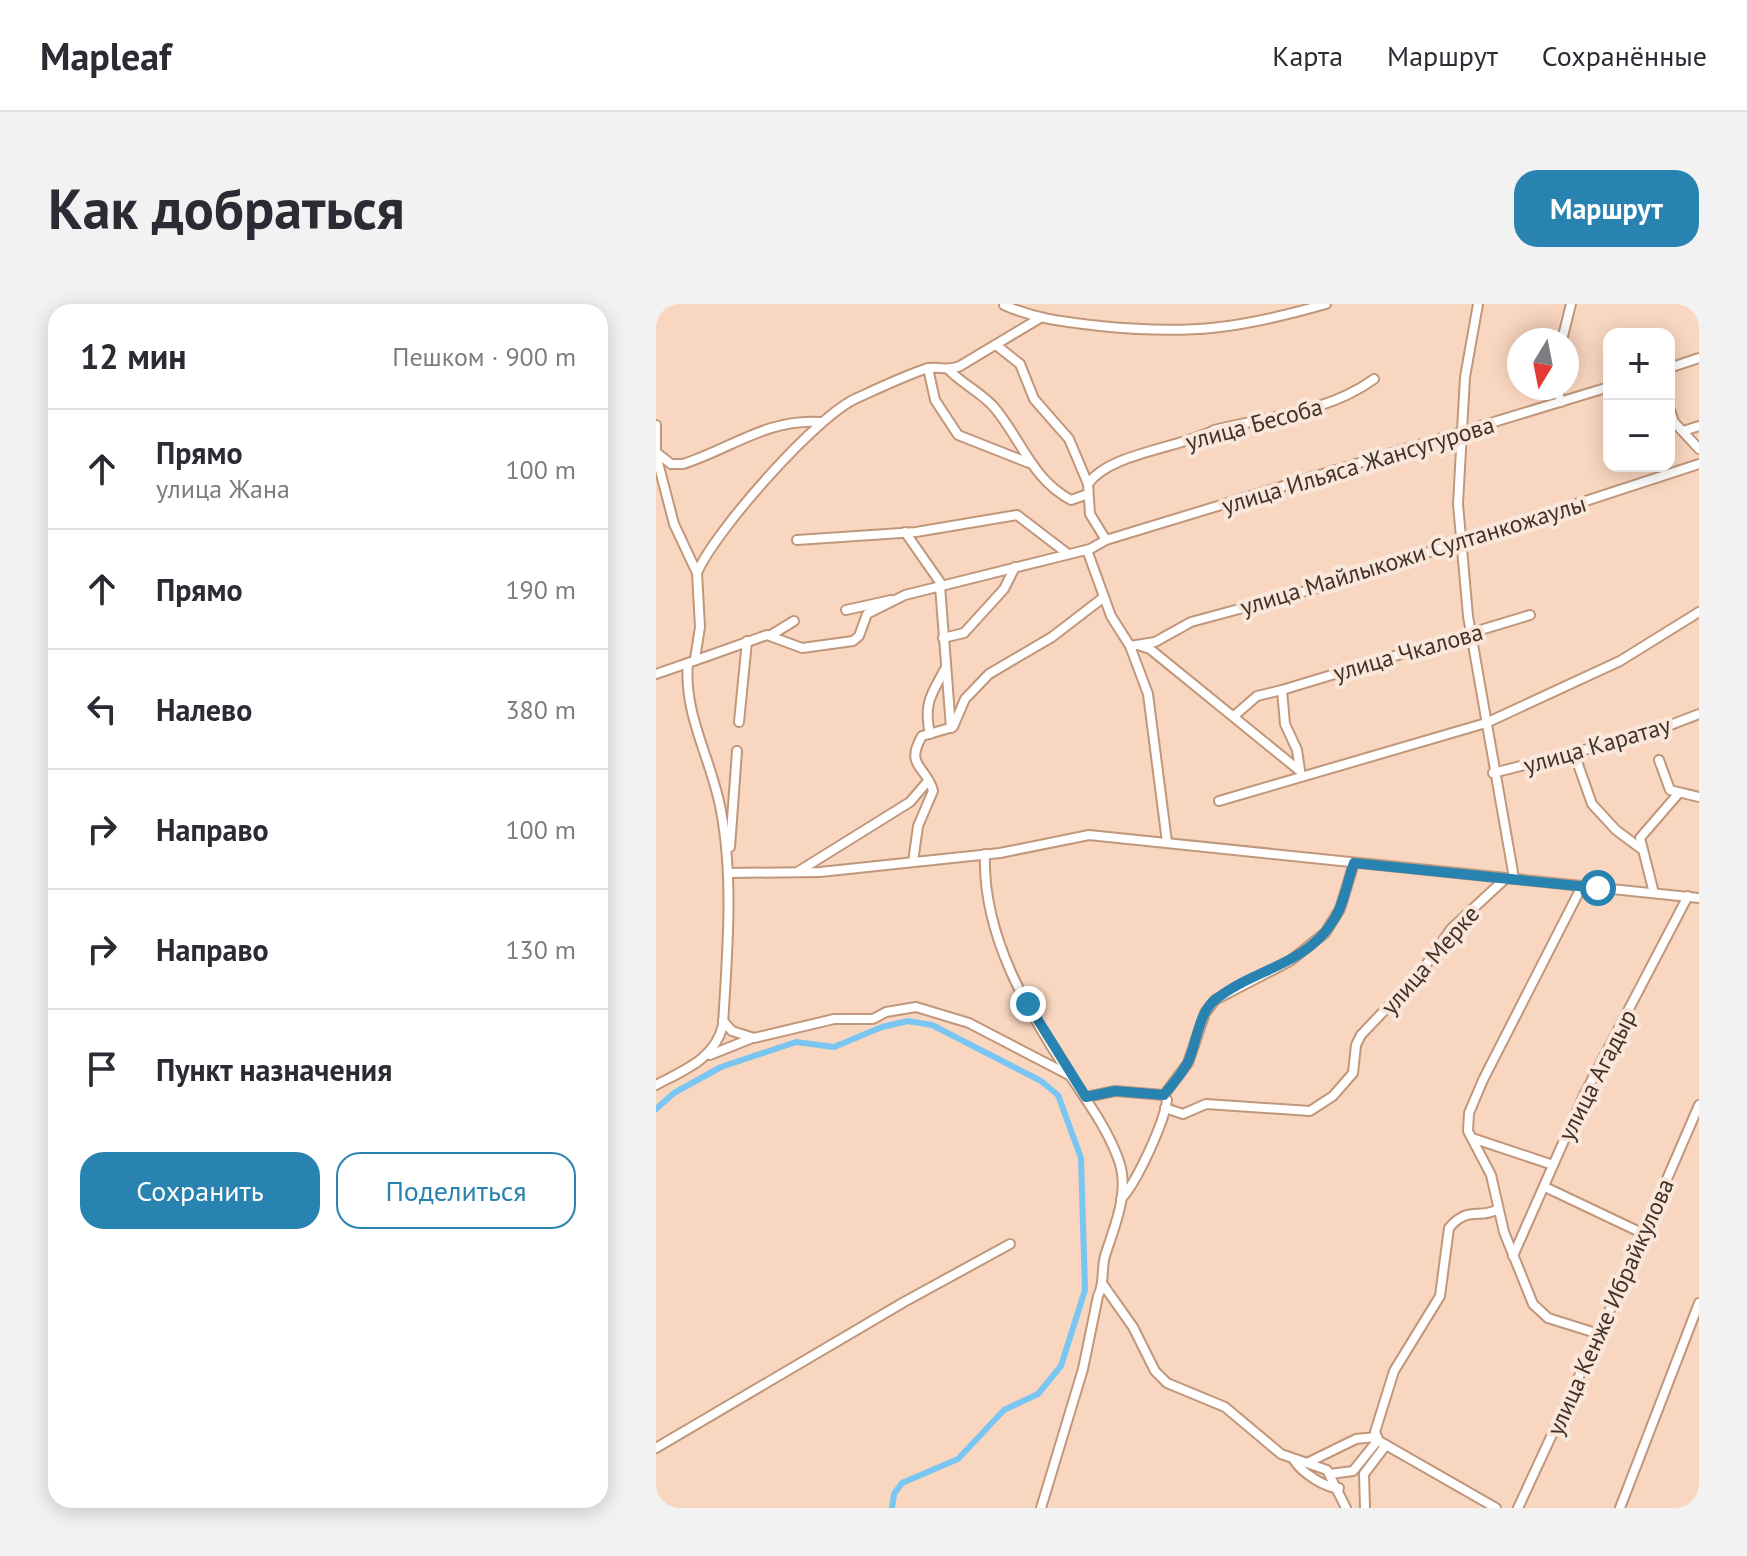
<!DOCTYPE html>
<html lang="ru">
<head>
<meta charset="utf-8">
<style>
  body { margin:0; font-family:"PT Sans",sans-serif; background:#f2f2f3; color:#2b2b33 }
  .controls { position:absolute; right:24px; top:24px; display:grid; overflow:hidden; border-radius:16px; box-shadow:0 4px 20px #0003 }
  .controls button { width:72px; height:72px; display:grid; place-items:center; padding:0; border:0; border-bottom:2px solid #e1e1e2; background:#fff; color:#2b2b33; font:40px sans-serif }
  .compass { position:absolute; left:851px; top:24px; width:72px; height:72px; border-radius:50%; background:#fff; box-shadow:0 4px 20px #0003; rotate:190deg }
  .stop { position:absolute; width:24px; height:24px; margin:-18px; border:6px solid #2883b1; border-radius:50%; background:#fff }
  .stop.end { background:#2883b1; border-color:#fff; box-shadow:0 2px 8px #0008 }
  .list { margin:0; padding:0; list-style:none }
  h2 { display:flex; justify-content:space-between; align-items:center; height:104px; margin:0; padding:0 32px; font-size:34px }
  h2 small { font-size:26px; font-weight:400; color:#7c7c81 }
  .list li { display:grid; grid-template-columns:52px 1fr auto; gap:24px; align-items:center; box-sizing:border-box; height:120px; padding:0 32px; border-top:2px solid #e1e1e2 }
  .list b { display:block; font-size:30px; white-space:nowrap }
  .list p { margin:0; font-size:26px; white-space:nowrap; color:#7c7c81 }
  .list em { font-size:26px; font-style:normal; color:#7c7c81 }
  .actions { display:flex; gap:16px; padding:24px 32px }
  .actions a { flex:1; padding:18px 0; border:2px solid #2883b1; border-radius:24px; text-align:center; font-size:28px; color:#2883b1 }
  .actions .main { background:#2883b1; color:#fff }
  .icon { flex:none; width:44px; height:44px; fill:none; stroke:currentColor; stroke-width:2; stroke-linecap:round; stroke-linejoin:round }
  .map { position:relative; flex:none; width:1043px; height:1204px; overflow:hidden; border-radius:24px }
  header { display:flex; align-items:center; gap:48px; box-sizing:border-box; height:112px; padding:0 40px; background:#fff; border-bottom:2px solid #e1e1e2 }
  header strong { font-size:38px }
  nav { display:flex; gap:44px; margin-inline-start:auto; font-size:28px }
  .intro { display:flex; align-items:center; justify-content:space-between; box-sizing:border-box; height:192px; padding:0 48px }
  h1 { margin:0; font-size:56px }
  .button { padding:20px 36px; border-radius:24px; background:#2883b1; color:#fff; font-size:28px; font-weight:700 }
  main { display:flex; gap:48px; padding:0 48px }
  aside { flex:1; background:#fff; border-radius:24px; box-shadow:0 4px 20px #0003 }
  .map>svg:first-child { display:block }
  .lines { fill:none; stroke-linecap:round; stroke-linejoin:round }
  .canal { stroke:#7ac6f2; stroke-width:6 }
  .minor-casing { stroke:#c1977b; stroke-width:12 }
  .minor { stroke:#fff; stroke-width:8 }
  .route { stroke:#2883b1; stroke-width:10 }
  .labels { text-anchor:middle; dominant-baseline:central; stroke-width:8; stroke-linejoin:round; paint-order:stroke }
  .street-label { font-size:24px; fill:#433226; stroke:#f9e7dc }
</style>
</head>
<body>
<header>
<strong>Mapleaf</strong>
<nav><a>Карта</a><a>Маршрут</a><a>Сохранённые</a></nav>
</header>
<div class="intro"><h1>Как добраться</h1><a class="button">Маршрут</a></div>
<main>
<aside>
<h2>12 мин<small>Пешком · 900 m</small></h2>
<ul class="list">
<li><svg class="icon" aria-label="ahead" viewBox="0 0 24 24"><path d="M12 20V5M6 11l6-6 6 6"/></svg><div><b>Прямо</b><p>улица Жана</p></div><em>100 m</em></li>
<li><svg class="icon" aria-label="ahead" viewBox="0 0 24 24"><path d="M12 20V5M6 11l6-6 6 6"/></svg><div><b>Прямо</b></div><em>190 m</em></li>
<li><svg class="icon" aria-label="left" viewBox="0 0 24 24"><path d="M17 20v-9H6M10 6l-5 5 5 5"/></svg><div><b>Налево</b></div><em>380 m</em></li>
<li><svg class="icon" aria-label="right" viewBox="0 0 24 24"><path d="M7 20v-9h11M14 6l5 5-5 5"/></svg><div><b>Направо</b></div><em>100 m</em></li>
<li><svg class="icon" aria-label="right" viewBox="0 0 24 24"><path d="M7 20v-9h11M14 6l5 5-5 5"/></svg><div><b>Направо</b></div><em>130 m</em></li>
<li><svg class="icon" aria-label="arrive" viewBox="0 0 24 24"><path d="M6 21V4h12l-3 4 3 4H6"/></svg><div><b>Пункт назначения</b></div></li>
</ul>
<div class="actions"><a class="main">Сохранить</a><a>Поделиться</a></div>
</aside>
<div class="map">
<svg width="1043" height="1204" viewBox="0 0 1043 1204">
  <rect width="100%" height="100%" fill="#f9d6bf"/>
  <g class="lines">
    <path class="canal" d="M 0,805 L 18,789 L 65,763 L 140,738 L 178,743 L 226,723 L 252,717 L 276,721 L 385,777 L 402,791 L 425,854 L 429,986 L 405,1062 L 382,1090 L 348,1106 L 302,1155 L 246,1179 L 238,1190 L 236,1204"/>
    <g class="minor-casing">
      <g id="minor">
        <path d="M 822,0 L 809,73 L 802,200 L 812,312 L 858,574"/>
        <path d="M 348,1 C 379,15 409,18 444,22 C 534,31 582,25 670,0"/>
        <path d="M 906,36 L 915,0"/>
        <path d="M 340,41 L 364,60 L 378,95 L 413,135 L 432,180 L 434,210 L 450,236"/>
        <path d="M 272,64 L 279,96 L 302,131 L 373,159"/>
        <path d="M 1013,64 L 1043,54"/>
        <path d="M 294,67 C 307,80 324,88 337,102 C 365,134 375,175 415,196 L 432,190"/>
        <path d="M 901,84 L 905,98"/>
        <path d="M 1013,103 L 1018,118 L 1043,145"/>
        <path d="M 0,121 L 0,151 L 18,220 L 41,269 L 44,323 L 39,355"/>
        <path d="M 1027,127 L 1043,122"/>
        <path d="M 1,149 L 15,160 L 27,160 C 74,145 112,114 164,118"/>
        <path d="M 432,180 C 453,149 525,144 558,126 C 614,112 671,109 718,75"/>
        <path d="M 249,228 L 286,281"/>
        <path d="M 141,236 L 260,228 L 361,211 L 412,250"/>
        <path d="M 431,246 L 455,312 L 474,342 L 492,390 L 511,538"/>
        <path d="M 41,269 C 58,228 161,111 201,94 C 223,84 246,73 269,65 C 282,61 291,68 304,62 L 384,14"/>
        <path d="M 284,282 L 295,424"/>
        <path d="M 190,306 L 235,296"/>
        <path d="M 115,331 L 138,317"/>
        <path d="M 287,334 L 308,329 L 348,285 L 359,263"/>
        <path d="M 474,342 L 499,338 L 535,318 L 672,281 L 1043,160"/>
        <path d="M 485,342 L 494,345 L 644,467"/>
        <path d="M 0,370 L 32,359"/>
        <path d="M 578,412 L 601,392 L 626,386"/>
        <path d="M 83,418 L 91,337"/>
        <path d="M 274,430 C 267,398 276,390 290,363"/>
        <path d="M 918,449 L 936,500 L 960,526 L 984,544"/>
        <path d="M 1003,456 L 1014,486 L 1043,493"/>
        <path d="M 644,466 L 641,446 L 629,420 L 626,386 L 874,311"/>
        <path d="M 837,469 L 991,430 L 1043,410"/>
        <path d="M 563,497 L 830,419 L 964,357 L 1043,308"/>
        <path d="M 74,543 L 81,447"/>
        <path d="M 329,550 C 326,631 372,708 415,773 C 433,800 452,826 463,857 C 474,889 458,923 449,952 C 445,966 449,979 442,992 L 427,1065 L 385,1204"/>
        <path d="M 257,558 L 262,522 L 277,487 C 271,462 248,463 266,432 L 297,423 L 309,395 L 333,370 L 396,333 L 448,293"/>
        <path d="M 143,567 L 254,498 L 272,477"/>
        <path d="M 72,569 L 164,568 L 344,549 L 433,531 L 1043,594"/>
        <path d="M 926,582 L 827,776 L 813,809 L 812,827 L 835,871 L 848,928 L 877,1000 L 892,1014 L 943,1030"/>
        <path d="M 998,589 L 984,534 L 1022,490"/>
        <path d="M 67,717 L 76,727 L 98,734 L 178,715 L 217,715 L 230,708 L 260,703 L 313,719 L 413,771"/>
        <path d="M 54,751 L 94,735"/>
        <path d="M 0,781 C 28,766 59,755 67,721 C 71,651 78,576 65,507 C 56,456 27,411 32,359 L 111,331 L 146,344 L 197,337 L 203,332 L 211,310 L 249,291 L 434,245 L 450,236 L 953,83"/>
        <path d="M 430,793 L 459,787 L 508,791"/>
        <path d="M 509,804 L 527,810 L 550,800 L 654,807 L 677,792 L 697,769 L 700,741 L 705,731 L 743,691 L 754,684 L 795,625 L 850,574"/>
        <path d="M 816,834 L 897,861"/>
        <path d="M 889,883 L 988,930"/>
        <path d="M 465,895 C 481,878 508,819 511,796 L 508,791 L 532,759 L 549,709 L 559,696 L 634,657 L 669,629 L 684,605 L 698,559"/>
        <path d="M 857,952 L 929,789 L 1032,592"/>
        <path d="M 448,982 L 477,1023 L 499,1067 L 511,1079 L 569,1103 L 625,1150 L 671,1166 L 690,1204"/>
        <path d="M 0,1144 L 248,998 L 354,940"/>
        <path d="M 638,1156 C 646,1169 669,1184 683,1184"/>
        <path d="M 653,1158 L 700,1135 L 720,1133"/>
        <path d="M 674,1170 L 697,1167 L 722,1136"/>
        <path d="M 709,1204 L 708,1170 L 730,1141"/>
        <path d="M 840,1204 L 723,1137 L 719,1128 L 738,1067 L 784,992 L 793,924 C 812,901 824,916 842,905"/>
        <path d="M 862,1204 L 963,986 L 1043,801"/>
        <path d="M 964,1204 L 1043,999"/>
      </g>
    </g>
    <use href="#minor" class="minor"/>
  </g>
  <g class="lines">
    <path class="route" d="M 372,700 L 430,793 L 459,787 L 508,791 C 516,780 527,769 533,756 C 541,736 543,708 560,695 C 598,665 650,661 677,617 C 688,601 691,578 698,559 L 942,584"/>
  </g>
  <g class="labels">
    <g class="street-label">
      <text transform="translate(598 120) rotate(-15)">улица Бесоба</text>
      <text transform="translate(702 161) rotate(-17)">улица Ильяса Жансугурова</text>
      <text transform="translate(757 251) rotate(-17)">улица Майлыкожи Султанкожаулы</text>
      <text transform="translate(752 348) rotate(-16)">улица Чкалова</text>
      <text transform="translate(941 441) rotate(-16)">улица Каратау</text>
      <text transform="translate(774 656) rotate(-49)">улица Мерке</text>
      <text transform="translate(941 771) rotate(-63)">улица Агадыр</text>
      <text transform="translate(954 1003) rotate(-66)">улица Кенже Ибрайкулова</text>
    </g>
  </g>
</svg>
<div class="controls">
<button>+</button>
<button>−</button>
</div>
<svg class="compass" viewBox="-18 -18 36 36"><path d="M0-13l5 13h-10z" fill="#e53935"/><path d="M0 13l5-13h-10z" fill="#7c7c81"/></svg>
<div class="stop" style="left:942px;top:584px"></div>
<div class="stop end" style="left:372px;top:700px"></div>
</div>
</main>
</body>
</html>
